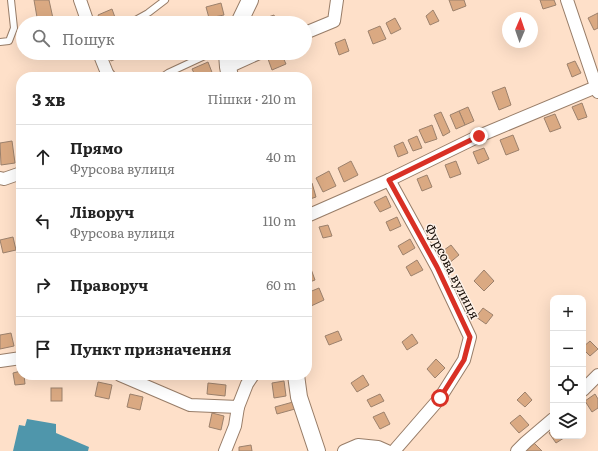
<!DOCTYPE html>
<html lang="uk">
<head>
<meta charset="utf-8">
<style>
  body { margin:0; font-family:Literata,serif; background:#f2f2f2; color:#222 }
  .controls { position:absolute; right:12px; bottom:12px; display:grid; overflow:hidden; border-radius:8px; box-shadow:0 4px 16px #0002 }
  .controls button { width:36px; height:36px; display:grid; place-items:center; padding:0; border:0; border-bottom:1px solid #e0e0e0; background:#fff; color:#222; font:20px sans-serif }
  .compass { position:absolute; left:502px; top:12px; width:36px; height:36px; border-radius:50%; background:#fff; box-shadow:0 4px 16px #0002; rotate:2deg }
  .stop { position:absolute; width:12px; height:12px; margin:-9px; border:3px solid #d93025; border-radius:50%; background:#fff }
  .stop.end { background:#d93025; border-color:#fff; box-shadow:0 1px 4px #0008 }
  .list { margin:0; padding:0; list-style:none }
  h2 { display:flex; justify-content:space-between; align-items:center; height:52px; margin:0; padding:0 16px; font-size:17px }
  h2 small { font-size:13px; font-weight:400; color:#767676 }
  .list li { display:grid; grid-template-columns:26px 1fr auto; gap:12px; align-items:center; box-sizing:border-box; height:64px; padding:0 16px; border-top:1px solid #e0e0e0 }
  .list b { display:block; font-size:15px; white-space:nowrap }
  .list p { margin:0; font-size:13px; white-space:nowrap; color:#767676 }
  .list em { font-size:13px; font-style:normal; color:#767676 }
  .icon { flex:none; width:22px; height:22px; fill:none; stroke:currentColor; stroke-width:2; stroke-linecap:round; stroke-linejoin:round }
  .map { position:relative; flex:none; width:598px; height:451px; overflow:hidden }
  .search { position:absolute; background:#fff; box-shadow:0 4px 16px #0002; left:16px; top:16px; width:296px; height:44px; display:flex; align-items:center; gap:10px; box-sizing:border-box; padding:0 14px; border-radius:22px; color:#767676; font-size:15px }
  .panel { position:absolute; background:#fff; box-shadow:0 4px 16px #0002; left:16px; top:72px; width:296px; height:308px; border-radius:16px }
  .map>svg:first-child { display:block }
  .water { fill:#4f96ab }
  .building { fill:#daa982; stroke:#9c816c }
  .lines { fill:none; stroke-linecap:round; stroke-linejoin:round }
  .service-casing { stroke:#987d68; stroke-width:8 }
  .minor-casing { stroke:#987d68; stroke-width:14 }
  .tertiary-casing { stroke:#987d68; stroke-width:18 }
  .service { stroke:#fff; stroke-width:6 }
  .minor { stroke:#fff; stroke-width:12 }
  .tertiary { stroke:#fff; stroke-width:16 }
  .route { stroke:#d93025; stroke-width:5 }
  .labels { text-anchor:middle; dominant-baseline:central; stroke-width:3; stroke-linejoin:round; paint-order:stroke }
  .street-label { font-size:13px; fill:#170d06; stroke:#fdf1e8 }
</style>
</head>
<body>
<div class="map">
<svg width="598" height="451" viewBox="0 0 598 451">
  <rect width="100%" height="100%" fill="#fee0c9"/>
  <path class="water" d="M 27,419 L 56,424 L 56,433 L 89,447 L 88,451 L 13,451 L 19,425 L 25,426 Z"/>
  <g class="building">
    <path d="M 34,0 L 49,0 L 54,23 L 38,23 Z"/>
    <path d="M 449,0 L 464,0 L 466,6 L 453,11 Z"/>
    <path d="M 540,0 L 554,0 L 556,5 L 543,9 Z"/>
    <path d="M 221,3 L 224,15 L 209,18 L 206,7 Z"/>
    <path d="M 112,9 L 117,23 L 101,23 L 98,15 Z"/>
    <path d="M 433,10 L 439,21 L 430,25 L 426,16 Z"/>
    <path d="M 598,13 L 598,28 L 594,30 L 588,18 Z"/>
    <path d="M 274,15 L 277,23 L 261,23 L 260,20 Z"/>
    <path d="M 395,18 L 401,29 L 391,34 L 386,23 Z"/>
    <path d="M 380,26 L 386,39 L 373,44 L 368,31 Z"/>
    <path d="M 345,39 L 349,51 L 339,55 L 335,43 Z"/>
    <path d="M 108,53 L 122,53 L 123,56 L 111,61 Z"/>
    <path d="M 281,53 L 286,64 L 272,70 L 268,59 Z"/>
    <path d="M 575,61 L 581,73 L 572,77 L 567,64 Z"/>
    <path d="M 208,62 L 213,75 L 209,77 L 196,77 L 192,69 Z"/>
    <path d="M 505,87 L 511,105 L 499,110 L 492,92 Z"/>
    <path d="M 582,103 L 587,117 L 578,120 L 572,107 Z"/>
    <path d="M 468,107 L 474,121 L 465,125 L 459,111 Z"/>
    <path d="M 459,111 L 465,125 L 456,129 L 450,115 Z"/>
    <path d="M 441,112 L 450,132 L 443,136 L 434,115 Z"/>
    <path d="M 555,114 L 561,128 L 550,132 L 544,118 Z"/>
    <path d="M 432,125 L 437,139 L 425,143 L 419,130 Z"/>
    <path d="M 513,135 L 519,150 L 506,155 L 500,140 Z"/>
    <path d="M 417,136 L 422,148 L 413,151 L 408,140 Z"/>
    <path d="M 12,141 L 15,163 L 1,165 L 0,143 Z"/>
    <path d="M 403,142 L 408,153 L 398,157 L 394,146 Z"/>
    <path d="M 484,148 L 489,159 L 478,164 L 473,152 Z"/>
    <path d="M 351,161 L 358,175 L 344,182 L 338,168 Z"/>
    <path d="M 456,161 L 461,174 L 450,178 L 445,165 Z"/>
    <path d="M 329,171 L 336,186 L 323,192 L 316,178 Z"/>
    <path d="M 427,175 L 432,187 L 422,191 L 417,179 Z"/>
    <path d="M 312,183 L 316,197 L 307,200 L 307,184 Z"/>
    <path d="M 386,196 L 391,207 L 380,212 L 374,202 Z"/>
    <path d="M 397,217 L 401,226 L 390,231 L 386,222 Z"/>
    <path d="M 328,225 L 332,236 L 323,238 L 319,227 Z"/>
    <path d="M 13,237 L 16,250 L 3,253 L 0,240 Z"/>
    <path d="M 410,239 L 415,248 L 403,255 L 398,246 Z"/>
    <path d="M 451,245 L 459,255 L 448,264 L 440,253 Z"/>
    <path d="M 417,260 L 423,270 L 411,276 L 406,267 Z"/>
    <path d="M 311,269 L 315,280 L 307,283 L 307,271 Z"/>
    <path d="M 484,270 L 494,281 L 484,291 L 474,281 Z"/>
    <path d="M 319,288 L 324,300 L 311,306 L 307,297 L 307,293 Z"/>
    <path d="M 483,308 L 493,315 L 486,324 L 476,317 Z"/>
    <path d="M 338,331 L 342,340 L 329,345 L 325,336 Z"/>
    <path d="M 11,333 L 14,346 L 0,349 L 0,335 Z"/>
    <path d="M 412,334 L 418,343 L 407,350 L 402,342 Z"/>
    <path d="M 590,341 L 598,349 L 590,356 L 583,349 L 583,347 Z"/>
    <path d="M 436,359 L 445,368 L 435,378 L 427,369 Z"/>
    <path d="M 21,371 L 21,375 L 24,375 L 25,384 L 15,385 L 13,373 Z"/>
    <path d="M 363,375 L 369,385 L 357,392 L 351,383 Z"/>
    <path d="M 284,381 L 286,396 L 274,398 L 272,383 Z"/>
    <path d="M 98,382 L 112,385 L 109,399 L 95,396 Z"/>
    <path d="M 208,383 L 226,385 L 225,396 L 207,394 Z"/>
    <rect x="51" y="388" width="11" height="13"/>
    <path d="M 525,392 L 532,400 L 525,407 L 517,400 Z"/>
    <path d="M 130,394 L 143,397 L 140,410 L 127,407 Z"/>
    <path d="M 380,394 L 384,401 L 371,407 L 367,400 Z"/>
    <path d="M 595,394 L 598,399 L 598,408 L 592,412 L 585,401 Z"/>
    <path d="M 293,402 L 295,409 L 277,414 L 275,407 Z"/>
    <path d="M 384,412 L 390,424 L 380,429 L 373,417 Z"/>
    <path d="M 212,413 L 224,416 L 221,430 L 209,427 Z"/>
    <path d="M 520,415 L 529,425 L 519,433 L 510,423 Z"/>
    <path d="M 553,430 L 553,436 L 567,436 L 556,443 L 549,433 Z"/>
    <path d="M 534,443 L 542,451 L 525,451 Z"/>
    <path d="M 251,445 L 252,451 L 239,451 L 239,447 Z"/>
  </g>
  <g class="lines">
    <g class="service-casing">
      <g id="service">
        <path d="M 130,23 L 148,13 L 165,0"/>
        <path d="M 0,42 L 9,41 L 14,28 L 11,0"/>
        <path d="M 162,77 L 168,73 L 211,53"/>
      </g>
    </g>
    <g class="minor-casing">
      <g id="minor">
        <path d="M 80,0 L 88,23"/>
        <path d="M 567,0 L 598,92"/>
        <path d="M 305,33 L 334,21 L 337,0"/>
        <path d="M 99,53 L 107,73 L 110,77"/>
        <path d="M 228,67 L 259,53"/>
        <path d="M 0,178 L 4,179 L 21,173"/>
        <path d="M 389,180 L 437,267 L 470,337 L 464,360 L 440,398 L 394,451"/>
        <path d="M 307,216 L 389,180 L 479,136 L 596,87"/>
        <path d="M 0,361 L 21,358"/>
        <path d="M 120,375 L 190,405 L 238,407 L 247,384 L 253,375"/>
        <path d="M 583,390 L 598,375"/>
        <path d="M 225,451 L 235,426 L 238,407"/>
        <path d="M 344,451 L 358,445 L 378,447 L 387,451"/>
        <path d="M 517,451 L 526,442 L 553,419"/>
      </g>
    </g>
    <g class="tertiary-casing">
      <g id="tertiary">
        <path d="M 239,23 L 250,0"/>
        <path d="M 227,53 L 228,67 L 230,77"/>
        <path d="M 296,375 L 299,397 L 317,451"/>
      </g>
    </g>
    <use href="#service" class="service"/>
    <use href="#minor" class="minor"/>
    <use href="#tertiary" class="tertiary"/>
  </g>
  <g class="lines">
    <path class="route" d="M 440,398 L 464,360 L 470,337 L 437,267 L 389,180 L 479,136"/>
  </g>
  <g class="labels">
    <g class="street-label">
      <text transform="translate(453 271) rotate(63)">Фурсова вулиця</text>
    </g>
  </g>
</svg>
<div class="controls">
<button>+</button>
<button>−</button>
<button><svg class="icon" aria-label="locate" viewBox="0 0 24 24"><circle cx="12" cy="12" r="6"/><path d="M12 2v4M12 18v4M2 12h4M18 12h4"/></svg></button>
<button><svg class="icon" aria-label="layers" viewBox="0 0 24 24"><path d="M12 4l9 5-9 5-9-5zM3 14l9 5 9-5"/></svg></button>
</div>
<svg class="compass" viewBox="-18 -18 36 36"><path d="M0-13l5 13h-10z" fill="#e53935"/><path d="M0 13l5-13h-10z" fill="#767676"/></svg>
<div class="stop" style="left:440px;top:398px"></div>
<div class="stop end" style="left:479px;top:136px"></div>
<div class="search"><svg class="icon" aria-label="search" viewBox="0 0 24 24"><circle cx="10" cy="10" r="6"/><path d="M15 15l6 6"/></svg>Пошук</div>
<section class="panel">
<h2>3 хв<small>Пішки · 210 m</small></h2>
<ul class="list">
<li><svg class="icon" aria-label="ahead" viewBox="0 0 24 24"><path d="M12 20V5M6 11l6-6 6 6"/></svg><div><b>Прямо</b><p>Фурсова вулиця</p></div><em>40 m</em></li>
<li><svg class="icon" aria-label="left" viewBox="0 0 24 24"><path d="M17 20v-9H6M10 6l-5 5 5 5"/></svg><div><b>Ліворуч</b><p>Фурсова вулиця</p></div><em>110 m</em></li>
<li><svg class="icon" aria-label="right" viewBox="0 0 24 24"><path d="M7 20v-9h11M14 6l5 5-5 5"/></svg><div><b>Праворуч</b></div><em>60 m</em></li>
<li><svg class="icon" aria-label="arrive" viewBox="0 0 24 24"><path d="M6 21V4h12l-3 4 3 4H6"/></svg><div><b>Пункт призначення</b></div></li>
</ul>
</section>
</div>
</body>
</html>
